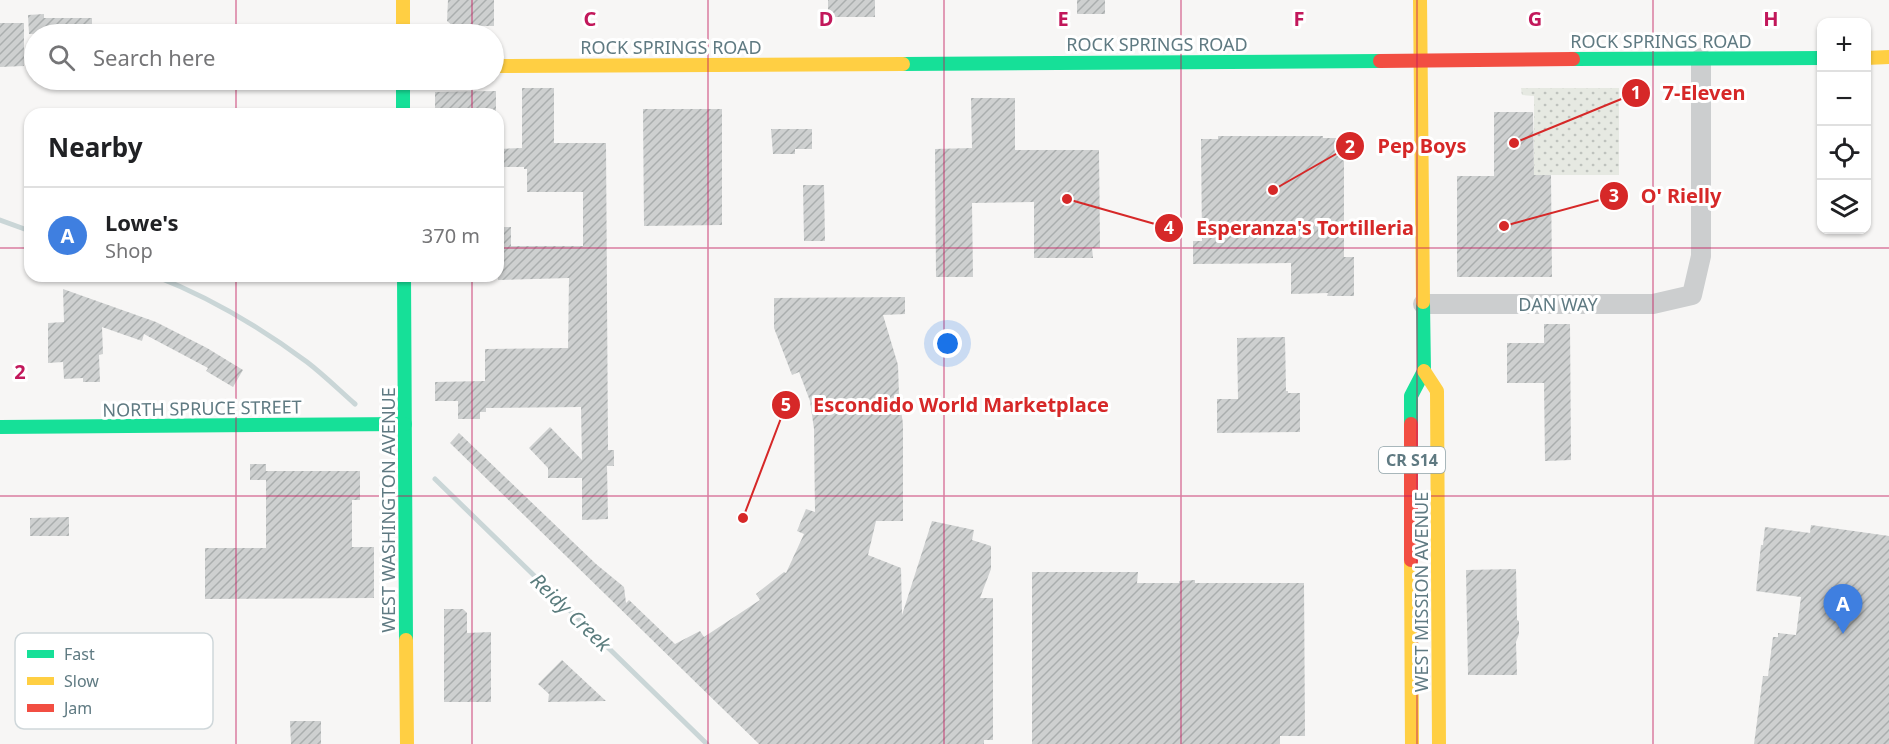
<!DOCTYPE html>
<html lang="en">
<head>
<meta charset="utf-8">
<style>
  body { margin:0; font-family:"Noto Sans",sans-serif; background:#f6f6f6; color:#202124 }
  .controls { position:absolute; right:18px; top:18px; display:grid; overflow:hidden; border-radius:12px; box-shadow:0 2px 4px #0004 }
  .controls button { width:54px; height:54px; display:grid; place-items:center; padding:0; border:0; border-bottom:2px solid #e0e0e0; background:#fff; color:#202124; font:30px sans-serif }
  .you { position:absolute; left:948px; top:344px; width:21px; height:21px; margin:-15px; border:4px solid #fff; border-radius:50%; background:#1a73e8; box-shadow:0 0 0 9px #1a73e833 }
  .badge { display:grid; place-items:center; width:39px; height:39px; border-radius:50%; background:#545c60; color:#fff; font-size:20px; font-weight:700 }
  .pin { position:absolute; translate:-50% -50px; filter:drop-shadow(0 2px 3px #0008) }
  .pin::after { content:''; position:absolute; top:32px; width:21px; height:18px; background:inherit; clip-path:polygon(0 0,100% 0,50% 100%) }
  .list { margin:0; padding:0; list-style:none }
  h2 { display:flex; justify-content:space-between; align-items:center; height:78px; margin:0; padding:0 24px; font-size:26px }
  h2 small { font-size:20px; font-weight:400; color:#757577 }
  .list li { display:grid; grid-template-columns:39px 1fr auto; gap:18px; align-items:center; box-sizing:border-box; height:96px; padding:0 24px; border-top:2px solid #e0e0e0 }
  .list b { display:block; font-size:22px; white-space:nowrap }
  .list p { margin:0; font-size:20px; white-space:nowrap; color:#757577 }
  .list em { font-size:20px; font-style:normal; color:#757577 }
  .icon { flex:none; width:33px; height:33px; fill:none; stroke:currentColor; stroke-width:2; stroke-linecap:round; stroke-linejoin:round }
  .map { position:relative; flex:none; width:1889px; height:744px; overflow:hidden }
  .search { position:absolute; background:#fff; box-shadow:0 2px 4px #0004; left:24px; top:24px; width:480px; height:66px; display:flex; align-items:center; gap:15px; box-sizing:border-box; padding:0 21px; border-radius:33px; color:#757577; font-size:22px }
  .panel { position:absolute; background:#fff; box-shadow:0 2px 4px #0004; left:24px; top:108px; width:480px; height:174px; border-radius:18px }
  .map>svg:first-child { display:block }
  .grass { fill:url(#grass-dots) }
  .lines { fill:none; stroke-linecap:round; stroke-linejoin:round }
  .stream { stroke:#cad6d7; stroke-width:5 }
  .building { fill:url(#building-hatch) }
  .street { stroke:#cccecf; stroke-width:20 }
  .fast { stroke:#16e098; stroke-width:14 }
  .slow { stroke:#ffcf43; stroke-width:14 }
  .jam { stroke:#f24e42; stroke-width:14 }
  .grid { fill:none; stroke:#c2185b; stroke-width:1.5; stroke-opacity:0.55 }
  .labels { text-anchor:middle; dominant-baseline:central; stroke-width:6; stroke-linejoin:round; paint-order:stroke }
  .shield { fill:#fff; stroke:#8fa2a8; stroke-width:1.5 }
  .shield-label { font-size:16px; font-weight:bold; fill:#5f7a82 }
  .street-label { font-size:18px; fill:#5f7a82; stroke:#fff }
  .water-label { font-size:20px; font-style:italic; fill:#5a7c7d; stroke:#fff }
  .key { fill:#fff; stroke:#cfd7da; stroke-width:1.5 }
  .key-label { font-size:16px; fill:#5f7a82 }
  .grid-label { font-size:20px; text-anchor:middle; font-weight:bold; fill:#c2185b; stroke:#fff; stroke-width:6; stroke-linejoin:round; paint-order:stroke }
  .leader { fill:none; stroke:#d62828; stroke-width:2 }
  .callout-dot { fill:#d62828; stroke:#fff; stroke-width:2 }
  .mark-label { font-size:18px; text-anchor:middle; font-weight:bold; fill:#fff }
  .callout-label { font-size:20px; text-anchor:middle; font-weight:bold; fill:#d62828; stroke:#fff; stroke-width:6; stroke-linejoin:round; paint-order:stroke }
</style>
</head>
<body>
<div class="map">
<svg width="1889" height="744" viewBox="0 0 1889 744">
  <defs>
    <pattern id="grass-dots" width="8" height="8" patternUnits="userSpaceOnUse" patternTransform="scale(1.5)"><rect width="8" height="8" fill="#e6e9e2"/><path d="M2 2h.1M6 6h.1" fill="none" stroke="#bec2bd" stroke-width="1.8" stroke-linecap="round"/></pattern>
    <pattern id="building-hatch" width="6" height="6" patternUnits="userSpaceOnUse" patternTransform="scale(1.5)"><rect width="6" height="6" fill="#ced0d0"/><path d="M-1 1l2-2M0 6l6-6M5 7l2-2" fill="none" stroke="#aaaeae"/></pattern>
  </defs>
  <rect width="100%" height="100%" fill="#f7f6f5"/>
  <path class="grass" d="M 1521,88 L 1619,88 L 1619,175 L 1534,175 L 1534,96 L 1522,95 Z"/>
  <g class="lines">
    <g class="stream">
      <path d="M 0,220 L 30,231"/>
      <path d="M 155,276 C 209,297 260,327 307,362 C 324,375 339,390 355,404"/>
      <path d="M 435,479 L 707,744"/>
    </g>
  </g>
  <g class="building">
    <path d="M 448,0 L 494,0 L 494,26 L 453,26 L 447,21 Z"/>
    <rect x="828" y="0" width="47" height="17"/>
    <rect x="1077" y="0" width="28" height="14"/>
    <path d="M 44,14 L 44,18 L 92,18 L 92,33 L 29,34 L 28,15 Z"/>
    <path d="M 0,23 L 24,23 L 24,66 L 0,67 Z"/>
    <path d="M 522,88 L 554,88 L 554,143 L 606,143 L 608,450 L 614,450 L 614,466 L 607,466 L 608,519 L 582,520 L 582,478 L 548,478 L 548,468 L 529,448 L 550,427 L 582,460 L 581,407 L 486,408 L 486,412 L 480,412 L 480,419 L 458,419 L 458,401 L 435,401 L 435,382 L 485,381 L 485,349 L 568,348 L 569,278 L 498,280 L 498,227 L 511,227 L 511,246 L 583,246 L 583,192 L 527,192 L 527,169 L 524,169 L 524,167 L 498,167 L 498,149 L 522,148 Z"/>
    <path d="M 496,91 L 496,114 L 435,114 L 435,92 Z"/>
    <path d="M 971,98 L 1015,98 L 1015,150 L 1099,150 L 1100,248 L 1092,248 L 1093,258 L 1034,258 L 1034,202 L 972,203 L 973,277 L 936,277 L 935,149 L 972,148 Z"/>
    <path d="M 643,109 L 722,109 L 722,225 L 644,226 Z"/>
    <path d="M 1494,112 L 1533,112 L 1534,175 L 1551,175 L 1552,277 L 1457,277 L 1457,176 L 1494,176 Z"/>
    <path d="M 771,129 L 812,129 L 812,149 L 795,149 L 795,154 L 773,154 Z"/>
    <path d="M 1218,136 L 1323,136 L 1323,138 L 1338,138 L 1338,140 L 1344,140 L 1344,257 L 1354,257 L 1354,296 L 1327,296 L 1328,293 L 1291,294 L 1291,263 L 1193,264 L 1193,241 L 1202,241 L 1201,139 L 1218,139 Z"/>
    <path d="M 803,185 L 824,185 L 825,241 L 804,241 Z"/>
    <path d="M 63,289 L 156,322 L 207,348 L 243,370 L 233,387 L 206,371 L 208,368 L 144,334 L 142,341 L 102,327 L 103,354 L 99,355 L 100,382 L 83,382 L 83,378 L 64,379 L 63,362 L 48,363 L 48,323 L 64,322 Z"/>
    <path d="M 905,297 L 905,314 L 883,315 L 898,365 L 899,396 L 903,424 L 903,521 L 876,521 L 868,555 L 901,568 L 902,615 L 932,521 L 974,530 L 972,540 L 991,546 L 991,569 L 980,598 L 993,598 L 993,740 L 984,740 L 984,744 L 759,744 L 450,443 L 459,433 L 596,564 L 624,587 L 626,603 L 629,600 L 675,644 L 700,631 L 704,637 L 760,600 L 756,594 L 784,572 L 786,573 L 804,534 L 797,531 L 806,509 L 815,512 L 814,429 L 810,401 L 799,372 L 792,375 L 774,328 L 774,298 Z"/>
    <path d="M 1544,324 L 1570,324 L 1571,460 L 1545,461 L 1544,383 L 1507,383 L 1507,343 L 1544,343 Z"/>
    <path d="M 1285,337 L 1286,391 L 1288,391 L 1288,393 L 1300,393 L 1300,432 L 1217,433 L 1217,399 L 1238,399 L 1237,338 Z"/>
    <rect x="250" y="464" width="16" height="16"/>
    <path d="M 266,471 L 360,471 L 360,500 L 352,500 L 352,547 L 374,547 L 374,598 L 205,599 L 205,548 L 266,548 Z"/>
    <path d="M 69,517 L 69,536 L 30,536 L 30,518 Z"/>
    <path d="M 1811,525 L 1889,536 L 1889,744 L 1754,744 L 1763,676 L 1768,676 L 1773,637 L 1778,637 L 1778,633 L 1796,635 L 1801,597 L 1756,591 L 1761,545 L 1763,545 L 1765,527 L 1810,533 Z"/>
    <path d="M 1516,569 L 1517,620 L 1519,621 L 1519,634 L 1516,642 L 1517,675 L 1468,675 L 1466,570 Z"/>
    <path d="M 1032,572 L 1138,572 L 1137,583 L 1179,583 L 1179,581 L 1195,580 L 1195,583 L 1304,583 L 1305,736 L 1280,736 L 1280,744 L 1032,744 Z"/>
    <path d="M 444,609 L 463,609 L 467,613 L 467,633 L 491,632 L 491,702 L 444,702 Z"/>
    <path d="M 562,660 L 606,701 L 548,702 L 549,694 L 538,684 Z"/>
    <path d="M 290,721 L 321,721 L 321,744 L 291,744 Z"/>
  </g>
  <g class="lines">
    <path class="street" d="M 1423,304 L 1653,304 L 1692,295 L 1701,256 L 1701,58"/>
    <g class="fast">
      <path d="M 1573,59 L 1822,58"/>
      <path d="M 903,64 L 1380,61"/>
      <path d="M 403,80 L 403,114"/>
      <path d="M 404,276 L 406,640"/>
      <path d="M 1411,424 L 1411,396 L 1424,371 L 1423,304"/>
      <path d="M 0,427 L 405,424"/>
    </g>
    <g class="slow">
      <path d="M 403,0 L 403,34"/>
      <path d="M 1420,0 L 1423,302"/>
      <path d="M 1866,58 L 1889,57"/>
      <path d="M 494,66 L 903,64"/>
      <path d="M 1424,371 L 1437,391 L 1439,744"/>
      <path d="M 1411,560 L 1412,744"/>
      <path d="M 406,640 L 407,744"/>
    </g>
    <g class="jam">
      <path d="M 1380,61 L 1573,59"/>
      <path d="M 1411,424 L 1411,560"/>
    </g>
  </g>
  <path class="grid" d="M 236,0 L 236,34M 472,0 L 472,34M 708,0 L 708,744M 944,0 L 944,744M 1181,0 L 1181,744M 1417,0 L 1417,744M 1653,0 L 1653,744M 236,80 L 236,114M 472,80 L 472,114M 0,248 L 30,248M 498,248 L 1889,248M 236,276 L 236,744M 472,276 L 472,744M 0,496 L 1889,496"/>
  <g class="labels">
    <rect class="shield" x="1379" y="447" width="66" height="26" rx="4.5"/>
    <g class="shield-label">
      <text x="1412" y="460">CR S14</text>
    </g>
    <g class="street-label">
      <text x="1661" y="41">ROCK SPRINGS ROAD</text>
      <text x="1157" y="44">ROCK SPRINGS ROAD</text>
      <text x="671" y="47">ROCK SPRINGS ROAD</text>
      <text x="1558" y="304">DAN WAY</text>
      <text transform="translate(202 408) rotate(-1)">NORTH SPRUCE STREET</text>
      <text transform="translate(388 510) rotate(-90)">WEST WASHINGTON AVENUE</text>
      <text transform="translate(1421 592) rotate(-90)">WEST MISSION AVENUE</text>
    </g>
    <g class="water-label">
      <text transform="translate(571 612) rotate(44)">Reidy Creek</text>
    </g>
  </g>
  <rect x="15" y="633" width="198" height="96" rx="9" class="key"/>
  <rect x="27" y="650" width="27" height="8" fill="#16e098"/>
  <rect x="27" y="677" width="27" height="8" fill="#ffcf43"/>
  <rect x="27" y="704" width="27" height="8" fill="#f24e42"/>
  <g class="key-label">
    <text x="64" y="660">Fast</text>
    <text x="64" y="687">Slow</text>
    <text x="64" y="714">Jam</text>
  </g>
  <g class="grid-label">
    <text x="590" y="26">C</text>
    <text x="826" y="26">D</text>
    <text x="1063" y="26">E</text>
    <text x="1299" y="26">F</text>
    <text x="1535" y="26">G</text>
    <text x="1771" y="26">H</text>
    <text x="20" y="379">2</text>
  </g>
  <path class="leader" d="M1514 143L1636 93M1273 190L1350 146M1504 226L1614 196M1067 199L1169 228M743 518L786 405"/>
  <g class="callout-dot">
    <circle cx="1514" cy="143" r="6"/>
    <circle cx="1273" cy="190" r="6"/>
    <circle cx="1504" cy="226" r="6"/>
    <circle cx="1067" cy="199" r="6"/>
    <circle cx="743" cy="518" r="6"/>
    <circle cx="1636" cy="93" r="15"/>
    <circle cx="1350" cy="146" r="15"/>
    <circle cx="1614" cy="196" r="15"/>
    <circle cx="1169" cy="228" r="15"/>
    <circle cx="786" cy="405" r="15"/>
  </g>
  <g class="mark-label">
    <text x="1636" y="99">1</text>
    <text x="1350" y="153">2</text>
    <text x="1614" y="202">3</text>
    <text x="1169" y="234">4</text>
    <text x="786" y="411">5</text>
  </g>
  <g class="callout-label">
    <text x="1704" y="100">7-Eleven</text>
    <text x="1422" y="153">Pep Boys</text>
    <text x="1681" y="203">O' Rielly</text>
    <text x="1305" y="235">Esperanza's Tortilleria</text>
    <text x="961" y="412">Escondido World Marketplace</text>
  </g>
</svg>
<div class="controls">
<button>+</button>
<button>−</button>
<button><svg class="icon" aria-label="locate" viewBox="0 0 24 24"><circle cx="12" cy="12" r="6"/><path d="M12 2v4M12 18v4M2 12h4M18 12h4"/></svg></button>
<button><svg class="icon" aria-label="layers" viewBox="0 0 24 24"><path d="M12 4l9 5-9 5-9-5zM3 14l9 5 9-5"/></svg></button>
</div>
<div class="you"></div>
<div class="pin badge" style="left:1843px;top:634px;background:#3f7fe0">A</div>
<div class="search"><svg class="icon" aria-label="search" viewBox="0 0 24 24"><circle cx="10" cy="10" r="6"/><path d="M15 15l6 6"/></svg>Search here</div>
<section class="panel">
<h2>Nearby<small></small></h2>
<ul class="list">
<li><span class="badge" style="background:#3f7fe0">A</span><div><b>Lowe's</b><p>Shop</p></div><em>370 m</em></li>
</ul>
</section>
</div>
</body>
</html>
